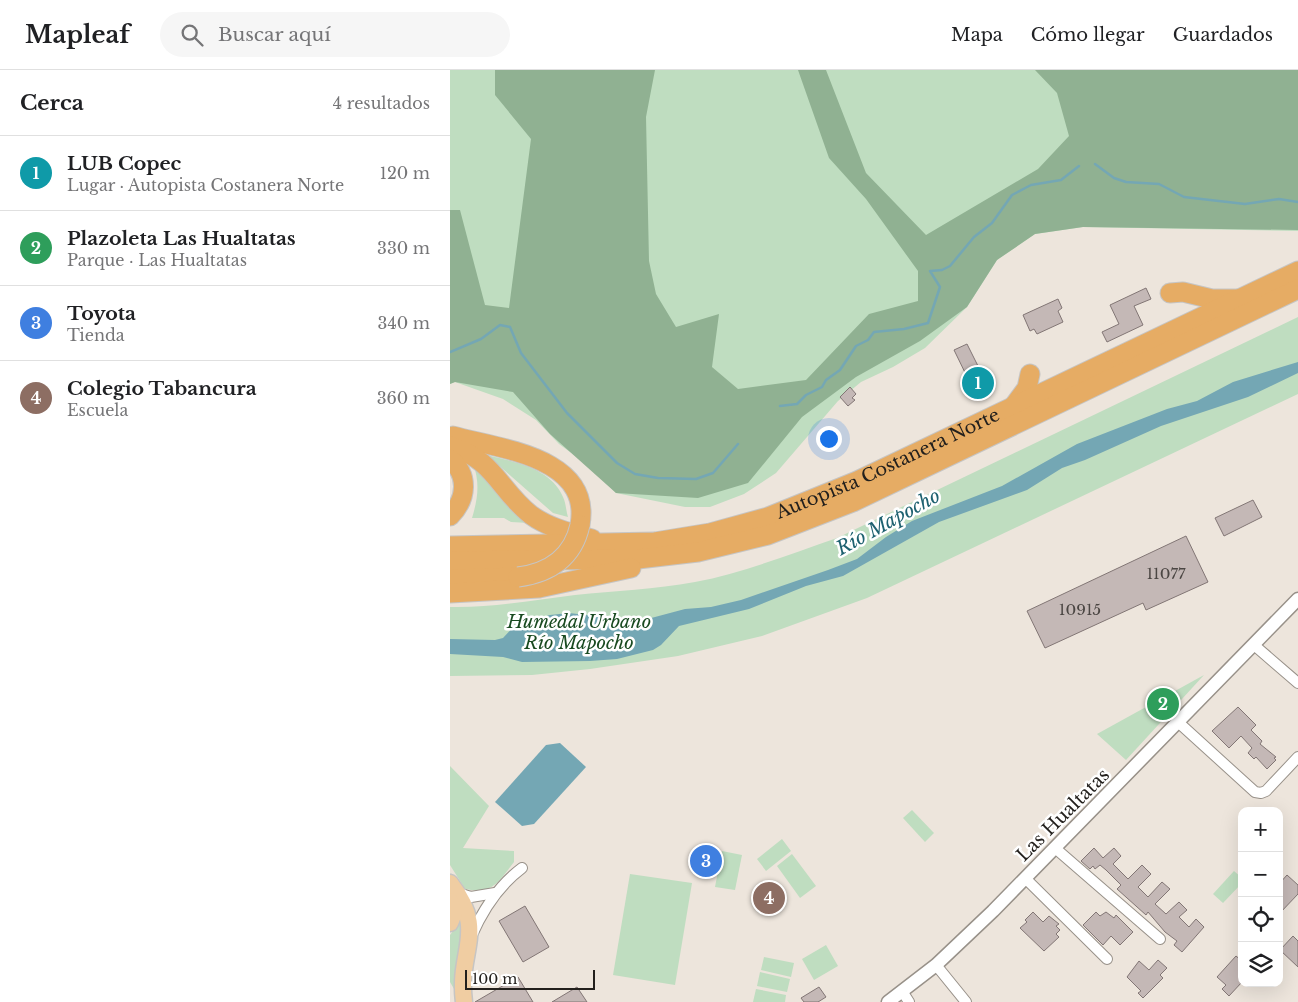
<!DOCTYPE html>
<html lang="es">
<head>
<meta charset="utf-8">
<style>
  body { margin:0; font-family:"Libre Baskerville",serif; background:#f6f6f6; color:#202124 }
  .controls { position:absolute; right:15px; bottom:15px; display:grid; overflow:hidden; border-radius:10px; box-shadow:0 5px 20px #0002 }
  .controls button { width:45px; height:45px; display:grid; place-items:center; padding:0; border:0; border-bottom:1px solid #e0e0e0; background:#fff; color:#202124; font:25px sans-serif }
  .scale { position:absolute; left:15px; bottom:12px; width:130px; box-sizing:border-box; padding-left:5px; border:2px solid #23201d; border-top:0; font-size:14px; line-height:18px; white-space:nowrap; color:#23201d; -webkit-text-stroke:4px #fff; paint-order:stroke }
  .you { position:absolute; left:378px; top:368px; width:18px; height:18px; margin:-12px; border:4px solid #fff; border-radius:50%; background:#1a73e8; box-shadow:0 0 0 8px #1a73e833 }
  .badge { display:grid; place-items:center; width:32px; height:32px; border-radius:50%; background:#884417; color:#fff; font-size:16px; font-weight:700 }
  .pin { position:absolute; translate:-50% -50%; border:2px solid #fff; box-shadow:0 1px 5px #0006 }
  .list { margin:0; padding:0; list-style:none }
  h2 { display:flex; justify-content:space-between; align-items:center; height:65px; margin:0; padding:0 20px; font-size:21px }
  h2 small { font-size:16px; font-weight:400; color:#757577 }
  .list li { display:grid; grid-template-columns:32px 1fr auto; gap:15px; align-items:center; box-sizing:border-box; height:75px; padding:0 20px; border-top:1px solid #e0e0e0 }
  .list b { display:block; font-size:19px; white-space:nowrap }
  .list p { margin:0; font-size:16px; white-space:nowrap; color:#757577 }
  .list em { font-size:16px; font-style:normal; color:#757577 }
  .icon { flex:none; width:28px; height:28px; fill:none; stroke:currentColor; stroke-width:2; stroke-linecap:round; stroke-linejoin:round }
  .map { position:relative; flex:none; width:848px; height:932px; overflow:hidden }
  header { display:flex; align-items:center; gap:30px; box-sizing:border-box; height:70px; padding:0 25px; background:#fff; border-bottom:1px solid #e0e0e0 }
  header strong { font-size:24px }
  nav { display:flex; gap:28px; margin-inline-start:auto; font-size:18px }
  .search { width:350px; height:45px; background:#f6f6f6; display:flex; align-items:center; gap:12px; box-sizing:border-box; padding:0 18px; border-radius:28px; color:#757577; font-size:19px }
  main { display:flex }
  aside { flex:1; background:#fff }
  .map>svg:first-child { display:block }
  .green { fill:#bfddc0 }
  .forest { fill:#90b192 }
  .water { fill:#74a7b4 }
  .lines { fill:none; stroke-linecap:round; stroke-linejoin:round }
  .stream { stroke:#74a7b4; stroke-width:2.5 }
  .building { fill:#c4b8b6; stroke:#827675 }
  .minor-casing { stroke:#989189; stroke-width:12 }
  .tertiary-casing { stroke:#989189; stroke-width:15 }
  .primary-casing { stroke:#c6c5c4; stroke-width:19 }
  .motorway-casing { stroke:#c6c5c4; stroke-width:21 }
  .minor { stroke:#fff; stroke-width:10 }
  .tertiary { stroke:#fff; stroke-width:12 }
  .primary { stroke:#f0cda2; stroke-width:16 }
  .motorway { stroke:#e6ac64; stroke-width:19 }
  .motorway-bridge-casing { stroke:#c6c5c4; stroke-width:21; stroke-linecap:butt }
  .motorway-bridge { stroke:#e6ac64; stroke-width:19 }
  .labels { text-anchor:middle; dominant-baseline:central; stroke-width:5; stroke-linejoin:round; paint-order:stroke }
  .number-label { font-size:15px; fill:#4b4643 }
  .street-label { font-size:18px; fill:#23201d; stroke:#fff }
  .park-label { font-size:18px; font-style:italic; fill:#194a20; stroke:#fff }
  .water-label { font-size:19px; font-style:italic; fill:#1e6170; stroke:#fff }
</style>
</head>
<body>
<header>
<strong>Mapleaf</strong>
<div class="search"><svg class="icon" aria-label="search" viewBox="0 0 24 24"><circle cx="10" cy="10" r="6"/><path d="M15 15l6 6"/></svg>Buscar aquí</div>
<nav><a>Mapa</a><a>Cómo llegar</a><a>Guardados</a></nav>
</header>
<main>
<aside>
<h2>Cerca<small>4 resultados</small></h2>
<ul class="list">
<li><span class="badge" style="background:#0f9aa8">1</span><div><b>LUB Copec</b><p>Lugar · Autopista Costanera Norte</p></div><em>120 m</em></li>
<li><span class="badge" style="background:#2e9e5b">2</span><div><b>Plazoleta Las Hualtatas</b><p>Parque · Las Hualtatas</p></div><em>330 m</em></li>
<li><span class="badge" style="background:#3f7fe0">3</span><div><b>Toyota</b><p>Tienda</p></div><em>340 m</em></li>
<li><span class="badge" style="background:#8d6e63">4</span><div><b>Colegio Tabancura</b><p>Escuela</p></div><em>360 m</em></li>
</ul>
</aside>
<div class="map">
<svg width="848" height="932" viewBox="0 0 848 932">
  <rect width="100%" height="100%" fill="#ede5dc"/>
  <g class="green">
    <path d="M 0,0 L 848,0 L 848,161 L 633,157 L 585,164 L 547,190 L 517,237 L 475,278 L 443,297 L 411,312 L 388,331 L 326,403 L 294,424 L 260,437 L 235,437 L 166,423 L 135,393 L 109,374 L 86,350 L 53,329 L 5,312 L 0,314 Z"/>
    <path d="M 848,247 L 848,324 L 417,528 L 312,566 L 228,586 L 140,599 L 82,605 L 0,606 L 0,537 C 42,538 83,530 125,525 C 165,521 205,519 245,512 C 293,503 340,484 387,468 Z"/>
    <path d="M 37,385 C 64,392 101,398 113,427 C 116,433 116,441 118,447 L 103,443 Z"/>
    <path d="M 23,393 L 57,435 L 79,453 L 61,452 L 54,448 L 22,448 C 28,428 30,413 23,393 Z"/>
    <path d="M 754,605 L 676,690 L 647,664 Z"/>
    <path d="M 0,696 L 39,736 L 13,778 L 64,781 L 64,792 C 49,811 43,825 15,819 L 0,795 Z"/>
    <path d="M 462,740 L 484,763 L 475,772 L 453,748 Z"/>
    <path d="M 332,769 L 341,781 L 316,801 L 307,789 Z"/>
    <path d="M 272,781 L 292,785 L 285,820 L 265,817 Z"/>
    <path d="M 342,784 L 366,816 L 350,828 L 327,796 Z"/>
    <path d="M 784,801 L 792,808 L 792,813 L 773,833 L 763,824 Z"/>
    <path d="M 180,804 L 242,813 L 225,915 L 163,905 Z"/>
    <path d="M 9,844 C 17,868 4,898 7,924 L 0,912 L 0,865 L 7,856 Z"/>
    <path d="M 376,875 L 388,896 L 364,910 L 352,889 Z"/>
    <path d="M 314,887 L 344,893 L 341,907 L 311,900 Z"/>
    <path d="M 310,902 L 340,909 L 337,922 L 307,916 Z"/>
    <path d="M 306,919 L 336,925 L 335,932 L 303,932 Z"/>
  </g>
  <path class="forest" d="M 45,0 L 205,0 L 196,47 L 199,191 L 206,224 L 226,257 L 269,244 L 262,297 L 288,319 L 356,310 L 419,244 L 468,231 L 468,201 L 416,129 L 379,88 L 348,0 L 376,0 L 416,103 L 476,165 L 588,99 L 619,66 L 607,23 L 585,0 L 848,0 L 848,160 L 633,157 L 585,164 L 547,190 L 517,237 L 470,271 L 406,307 L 352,347 L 298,413 L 248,428 L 166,423 L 100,364 L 63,322 L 5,312 L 0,314 L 0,140 L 10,140 L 35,235 L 59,238 L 81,69 L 45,25 Z"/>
  <g class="water">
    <path d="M 848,292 L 848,303 L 798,327 L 711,356 L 635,390 L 612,398 L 577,420 L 489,452 L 393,506 L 356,516 L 299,539 L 229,556 L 211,575 L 203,580 L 167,589 L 140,591 L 72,592 L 53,587 L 0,584 L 0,569 L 45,570 L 53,568 L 67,553 L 100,545 L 119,543 L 190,551 L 235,539 L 261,537 L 291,530 L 378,500 L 407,489 L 436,467 L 462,451 L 552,416 L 627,374 L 717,339 L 747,331 L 783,312 Z"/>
    <path d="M 110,673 L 136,697 L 84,754 L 72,756 L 45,732 L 96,675 Z"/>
  </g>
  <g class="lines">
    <g class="stream">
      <path d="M 645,94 L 664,108 L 676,112 L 709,114 L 734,127 L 795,134 L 829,129 L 848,132"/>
      <path d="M 0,282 L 31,269 L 50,255 L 60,257 L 71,283 L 117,343 L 167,393 L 185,404 L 208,408 L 246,409 L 263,403 L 288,374"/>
      <path d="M 330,336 L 347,334 L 356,325 L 372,317 L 376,310 L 390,300 L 406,276 L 418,270 L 424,262 L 454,259 L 478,253 L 490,217 L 480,201 L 492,200 L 500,196 L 524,167 L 542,153 L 562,125 L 581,115 L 611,110 L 629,96"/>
    </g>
  </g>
  <g class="building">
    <path d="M 696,218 L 701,229 L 684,236 L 693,255 L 657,272 L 652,262 L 669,254 L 660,235 Z"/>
    <path d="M 608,229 L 612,238 L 608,241 L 613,252 L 587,264 L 584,259 L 580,261 L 573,245 Z"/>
    <path d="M 517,274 L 538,316 L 525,323 L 504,280 Z"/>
    <path d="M 400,317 L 406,324 L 402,328 L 405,330 L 398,336 L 390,327 Z"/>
    <path d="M 803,430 L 812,447 L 774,466 L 765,448 Z"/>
    <path d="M 736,466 L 758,512 L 696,540 L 693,533 L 595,578 L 577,541 Z"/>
    <path d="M 788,637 L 806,655 L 801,660 L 812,671 L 810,674 L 826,687 L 824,688 L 826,690 L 817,699 L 806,687 L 804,689 L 798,683 L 802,678 L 791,666 L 779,678 L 762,661 Z"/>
    <path d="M 644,778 L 653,788 L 664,778 L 671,786 L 663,794 L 678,809 L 692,795 L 701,804 L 688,817 L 698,827 L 712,812 L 720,819 L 705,834 L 716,844 L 729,832 L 737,840 L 729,847 L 739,857 L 746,849 L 754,857 L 732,882 L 724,875 L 727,871 L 715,862 L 698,842 L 696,845 L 667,819 L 671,815 L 656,800 L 650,795 L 645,799 L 643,796 L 640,799 L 631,791 Z"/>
    <path d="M 837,805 L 848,815 L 848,824 L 829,844 L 829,814 Z"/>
    <path d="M 75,836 L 99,877 L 73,892 L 49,851 Z"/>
    <path d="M 583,842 L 593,852 L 599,846 L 609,854 L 606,856 L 610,860 L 606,864 L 609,867 L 594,881 L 570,858 L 577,852 L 575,850 Z"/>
    <path d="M 646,842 L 650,846 L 656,842 L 664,848 L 666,845 L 683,862 L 670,875 L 661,866 L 653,875 L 633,855 Z"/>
    <path d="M 843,866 L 848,871 L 848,897 L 830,880 Z"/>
    <path d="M 786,886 L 792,891 L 792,912 L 779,926 L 772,919 L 776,915 L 767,907 Z"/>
    <path d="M 708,890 L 717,898 L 710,905 L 713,908 L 693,928 L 688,923 L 691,921 L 677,907 L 689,891 L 699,900 Z"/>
    <path d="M 68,907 L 83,932 L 25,932 Z"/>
    <path d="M 127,917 L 137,932 L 102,932 Z"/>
    <path d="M 369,917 L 376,927 L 368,932 L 354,932 L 351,928 Z"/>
  </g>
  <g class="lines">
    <g class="minor-casing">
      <g id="minor">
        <path d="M 804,575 L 848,613"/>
        <path d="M 728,652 L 805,722 L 811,723 L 816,721 L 848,687"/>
        <path d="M 605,778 L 710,869"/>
        <path d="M 575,808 L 657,889"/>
        <path d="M 8,823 L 21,827 L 45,823"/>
        <path d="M 21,867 C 33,839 48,816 72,798"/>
        <path d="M 486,895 L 516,932"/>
        <path d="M 452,921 L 459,932"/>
      </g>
    </g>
    <g class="tertiary-casing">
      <path id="tertiary" d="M 438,932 L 486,895 L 543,841 L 848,529"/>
    </g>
    <g class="primary-casing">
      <g id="primary">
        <path d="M 0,813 C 38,862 7,880 14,932"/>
        <path d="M 0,831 L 4,843 L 0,853"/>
      </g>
    </g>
    <g class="motorway-casing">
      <g id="motorway">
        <path d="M 720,223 L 733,222 L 762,229 L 789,229"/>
        <path d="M 563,337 L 577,318 L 580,304"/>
        <path d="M 3,366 C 50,379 142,387 130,455"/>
        <path d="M 0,376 C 44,389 49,420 81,445 C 99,458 121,463 142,469"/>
        <path d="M 0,389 C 19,405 17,429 0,446"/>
        <path id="s1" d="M 0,476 L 205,472 L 260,463 L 318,447 L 407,411 L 848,201"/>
        <path d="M 0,491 L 188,489 L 248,482 L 318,465 L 403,432 L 848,219"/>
        <path d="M 0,509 L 68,507"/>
        <path d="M 0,523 L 89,518 L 181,498"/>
      </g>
    </g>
    <use href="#minor" class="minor"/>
    <use href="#tertiary" class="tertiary"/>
    <use href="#primary" class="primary"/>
    <use href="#motorway" class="motorway"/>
    <g class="motorway-bridge-casing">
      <path id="motorway-bridge" d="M 68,507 C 100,503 123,487 130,455"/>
    </g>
    <use href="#motorway-bridge" class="motorway-bridge"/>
  </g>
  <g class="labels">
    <g class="number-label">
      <text x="716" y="503">11077</text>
      <text x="630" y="539">10915</text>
    </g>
    <g class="street-label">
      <text stroke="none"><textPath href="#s1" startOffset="452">Autopista Costanera Norte</textPath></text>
      <text transform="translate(613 745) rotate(-45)">Las Hualtatas</text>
    </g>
    <g class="park-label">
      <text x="129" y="552">Humedal Urbano<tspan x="129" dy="21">Río Mapocho</tspan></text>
    </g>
    <g class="water-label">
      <text transform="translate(438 452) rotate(-29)">Río Mapocho</text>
    </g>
  </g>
</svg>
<div class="controls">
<button>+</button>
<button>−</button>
<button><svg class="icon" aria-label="locate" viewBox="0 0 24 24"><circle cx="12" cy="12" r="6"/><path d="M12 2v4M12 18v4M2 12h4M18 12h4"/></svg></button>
<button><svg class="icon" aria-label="layers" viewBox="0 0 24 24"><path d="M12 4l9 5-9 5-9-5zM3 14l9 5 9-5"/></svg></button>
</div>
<div class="scale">100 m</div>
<div class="you"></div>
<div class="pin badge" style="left:528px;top:313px;background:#0f9aa8">1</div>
<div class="pin badge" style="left:713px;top:634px;background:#2e9e5b">2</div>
<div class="pin badge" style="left:256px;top:791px;background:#3f7fe0">3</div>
<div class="pin badge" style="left:319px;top:828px;background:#8d6e63">4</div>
</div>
</main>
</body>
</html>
